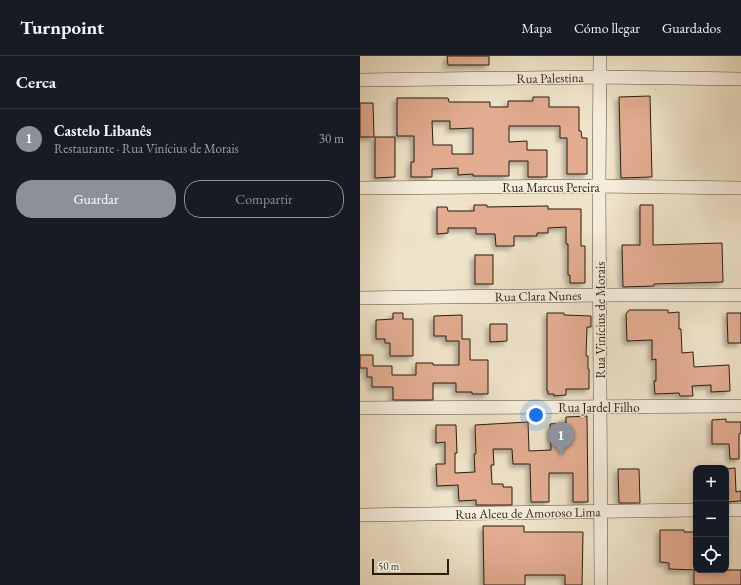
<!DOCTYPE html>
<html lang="es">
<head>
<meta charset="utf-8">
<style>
  body { margin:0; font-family:"EB Garamond",serif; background:#20242c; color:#f1f3f6 }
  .controls { position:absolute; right:12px; bottom:12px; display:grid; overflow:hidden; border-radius:8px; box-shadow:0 2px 6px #0003 }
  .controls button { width:36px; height:36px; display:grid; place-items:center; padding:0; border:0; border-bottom:1px solid #363941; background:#171b24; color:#f1f3f6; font:20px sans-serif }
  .scale { position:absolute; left:12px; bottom:10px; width:77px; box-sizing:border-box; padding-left:4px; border:2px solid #291d0e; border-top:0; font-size:11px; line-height:14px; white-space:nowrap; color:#291d0e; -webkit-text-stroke:3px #f5eddc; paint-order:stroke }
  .you { position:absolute; left:176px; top:359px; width:14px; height:14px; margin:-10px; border:3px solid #fff; border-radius:50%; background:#1a73e8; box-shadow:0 0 0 6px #1a73e833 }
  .badge { display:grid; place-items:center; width:26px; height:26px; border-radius:50%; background:#8c9099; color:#fff; font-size:13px; font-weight:700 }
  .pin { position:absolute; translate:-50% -33px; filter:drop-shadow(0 1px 2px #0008) }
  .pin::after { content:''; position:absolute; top:21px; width:14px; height:12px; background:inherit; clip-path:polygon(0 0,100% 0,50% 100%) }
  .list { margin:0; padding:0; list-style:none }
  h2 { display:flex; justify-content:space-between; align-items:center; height:52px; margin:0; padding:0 16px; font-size:17px }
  h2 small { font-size:13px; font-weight:400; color:#9ea1a6 }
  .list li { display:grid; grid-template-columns:26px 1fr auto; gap:12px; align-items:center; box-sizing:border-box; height:60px; padding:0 16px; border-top:1px solid #363941 }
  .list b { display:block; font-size:15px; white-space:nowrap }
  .list p { margin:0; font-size:13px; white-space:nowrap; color:#9ea1a6 }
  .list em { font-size:13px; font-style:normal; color:#9ea1a6 }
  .actions { display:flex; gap:8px; padding:12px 16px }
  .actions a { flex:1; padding:9px 0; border:1px solid #8c9099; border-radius:16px; text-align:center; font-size:14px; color:#8c9099 }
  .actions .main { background:#8c9099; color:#fff }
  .icon { flex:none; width:22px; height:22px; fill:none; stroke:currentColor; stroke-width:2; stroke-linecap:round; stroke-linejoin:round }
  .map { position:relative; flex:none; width:381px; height:529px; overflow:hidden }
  header { display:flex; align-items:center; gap:24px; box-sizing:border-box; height:56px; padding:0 20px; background:#171b24; border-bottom:1px solid #363941 }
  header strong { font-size:19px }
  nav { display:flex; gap:22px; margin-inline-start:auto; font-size:14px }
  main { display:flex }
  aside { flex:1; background:#171b24 }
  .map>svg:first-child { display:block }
  .building { fill:#e3ac91; stroke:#291d0e; fill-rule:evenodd; filter:url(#shadow) }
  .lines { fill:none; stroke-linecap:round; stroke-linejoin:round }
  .minor-casing { stroke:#5a4e3d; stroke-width:14 }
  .minor { stroke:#f5eddc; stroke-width:13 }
  .labels { text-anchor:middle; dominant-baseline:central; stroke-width:3; stroke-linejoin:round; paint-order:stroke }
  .street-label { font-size:13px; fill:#291d0e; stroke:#f5eddc }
</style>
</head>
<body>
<header>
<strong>Turnpoint</strong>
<nav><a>Mapa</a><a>Cómo llegar</a><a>Guardados</a></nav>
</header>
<main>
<aside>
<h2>Cerca<small></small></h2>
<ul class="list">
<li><span class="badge">1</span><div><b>Castelo Libanês</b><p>Restaurante · Rua Vinícius de Morais</p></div><em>30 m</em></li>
</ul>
<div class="actions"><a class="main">Guardar</a><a>Compartir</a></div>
</aside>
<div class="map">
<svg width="381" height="529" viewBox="0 0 381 529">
  <defs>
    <filter id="shadow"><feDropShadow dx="-3.5" dy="3.5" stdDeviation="2" flood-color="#0004"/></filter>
  </defs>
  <rect width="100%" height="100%" fill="#efe3c9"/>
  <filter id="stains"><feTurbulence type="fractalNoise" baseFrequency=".005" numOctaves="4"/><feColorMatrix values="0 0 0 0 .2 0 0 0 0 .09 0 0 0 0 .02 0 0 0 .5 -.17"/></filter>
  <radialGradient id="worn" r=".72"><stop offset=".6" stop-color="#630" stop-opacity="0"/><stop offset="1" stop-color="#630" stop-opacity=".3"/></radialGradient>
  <g class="building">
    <path d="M 87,0 L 129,0 L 129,9 L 88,9 Z"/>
    <path d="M 290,40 L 292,121 L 261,122 L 259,41 Z"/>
    <path d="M 173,41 L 189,41 L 189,51 L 219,51 L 219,75 L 221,75 L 222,82 L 227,82 L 227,118 L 207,118 L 207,82 L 200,82 L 200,70 L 149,70 L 149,86 L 167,85 L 167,94 L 187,94 L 187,121 L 168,121 L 168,105 L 149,105 L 149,120 L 113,120 L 113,118 L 98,119 L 98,112 L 72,113 L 72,121 L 51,121 L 51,106 L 54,106 L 54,80 L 37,80 L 37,42 L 88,42 L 89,46 L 130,46 L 130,51 L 148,51 L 148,45 L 173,45 ZM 72,65 L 90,65 L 90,73 L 113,72 L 113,98 L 92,98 L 92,89 L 73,89 Z"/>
    <path d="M 0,47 L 13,47 L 14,81 L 0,81 Z"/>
    <path d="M 15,81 L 35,81 L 35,121 L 15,122 Z"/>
    <path d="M 114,149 L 127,149 L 127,151 L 188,150 L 188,153 L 221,153 L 221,190 L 225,190 L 225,227 L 210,227 L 210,219 L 208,219 L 208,188 L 206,188 L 206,171 L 188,172 L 188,177 L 177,177 L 177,180 L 154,180 L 154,190 L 136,190 L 135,178 L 116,178 L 116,172 L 88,172 L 88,177 L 77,178 L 77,151 L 87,151 L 88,155 L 114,155 Z"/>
    <path d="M 280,149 L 293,149 L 293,189 L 362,187 L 363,226 L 294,228 L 294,230 L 263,231 L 262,189 L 280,189 Z"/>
    <rect x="115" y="199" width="18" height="29"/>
    <path d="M 269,254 L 308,254 L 308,257 L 319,256 L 319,273 L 321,273 L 322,297 L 333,296 L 334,311 L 369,309 L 370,335 L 351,336 L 351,329 L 332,330 L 333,340 L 320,340 L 319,337 L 295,338 L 294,325 L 296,325 L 296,303 L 292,304 L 292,284 L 267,285 L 266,258 Z"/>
    <path d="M 33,257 L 43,257 L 43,263 L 53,263 L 53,300 L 30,300 L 30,287 L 25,287 L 25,283 L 16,283 L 16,264 L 33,263 Z"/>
    <path d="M 187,257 L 204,257 L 204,259 L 231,260 L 231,271 L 227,271 L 226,300 L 228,300 L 228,313 L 229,313 L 229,333 L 206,333 L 206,339 L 194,340 L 194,338 L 188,338 L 188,335 L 187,335 Z"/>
    <path d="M 367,257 L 381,257 L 381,287 L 368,287 Z"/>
    <path d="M 102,259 L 102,283 L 110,283 L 110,304 L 128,304 L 128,338 L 112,338 L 112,336 L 96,336 L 96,327 L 73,327 L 73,344 L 33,344 L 33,331 L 12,331 L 12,321 L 7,321 L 7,312 L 0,312 L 0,299 L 13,299 L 13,310 L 32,310 L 32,319 L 56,319 L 56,307 L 73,307 L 73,309 L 99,309 L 99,285 L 86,285 L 86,280 L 74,280 L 74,260 Z"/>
    <path d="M 130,268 L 147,268 L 147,285 L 130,286 Z"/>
    <path d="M 227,360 L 228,446 L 213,446 L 213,417 L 189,417 L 189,446 L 171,446 L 170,408 L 153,408 L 152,393 L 133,393 L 134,409 L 131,409 L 132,428 L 143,428 L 143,431 L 152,431 L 152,449 L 116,449 L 116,444 L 99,445 L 98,429 L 77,430 L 76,408 L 85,408 L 85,386 L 76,387 L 76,369 L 96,369 L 97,397 L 95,397 L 95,417 L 115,416 L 114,398 L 116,398 L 115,369 L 168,366 L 169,395 L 191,394 L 190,368 L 206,367 L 206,361 Z"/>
    <path d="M 366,363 L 366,366 L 381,366 L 381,377 L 379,378 L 379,403 L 370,403 L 369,388 L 352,388 L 352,364 Z"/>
    <path d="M 375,412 L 376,436 L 381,435 L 381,445 L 366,446 L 366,413 Z"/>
    <path d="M 258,413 L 279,413 L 280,447 L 259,447 Z"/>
    <path d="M 123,470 L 164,470 L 164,476 L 223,476 L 222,529 L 205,529 L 205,519 L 165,519 L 165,529 L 124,529 Z"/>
    <path d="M 300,474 L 324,474 L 324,476 L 336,476 L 336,514 L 309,513 L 309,507 L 300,506 Z"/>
    <rect x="334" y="514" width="47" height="15"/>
  </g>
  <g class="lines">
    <g class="minor-casing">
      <g id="minor">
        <path d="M 240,0 L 239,130 L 241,529"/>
        <path d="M 0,24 L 240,21 L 381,23"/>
        <path d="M 0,132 L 239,130 L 381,132"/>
        <path d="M 0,242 L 240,239 L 381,239"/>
        <path d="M 0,352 L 381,350"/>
        <path d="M 366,454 L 381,454"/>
        <path d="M 0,459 L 336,454"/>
      </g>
    </g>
    <use href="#minor" class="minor"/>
  </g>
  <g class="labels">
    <g class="street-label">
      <text transform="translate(190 22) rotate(-1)">Rua Palestina</text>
      <text x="191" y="131">Rua Marcus Pereira</text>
      <text transform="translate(178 240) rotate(-1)">Rua Clara Nunes</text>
      <text transform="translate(240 264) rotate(-90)">Rua Vinícius de Morais</text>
      <text x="239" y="351">Rua Jardel Filho</text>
      <text transform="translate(168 457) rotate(-1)">Rua Alceu de Amoroso Lima</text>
    </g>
  </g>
  <rect width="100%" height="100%" filter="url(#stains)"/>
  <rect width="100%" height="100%" fill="url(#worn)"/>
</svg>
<div class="controls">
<button>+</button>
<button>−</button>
<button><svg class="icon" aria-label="locate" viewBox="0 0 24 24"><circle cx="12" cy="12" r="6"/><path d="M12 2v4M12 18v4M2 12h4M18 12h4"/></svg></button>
</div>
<div class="scale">50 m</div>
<div class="you"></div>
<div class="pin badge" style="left:201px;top:399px">1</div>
</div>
</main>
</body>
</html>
